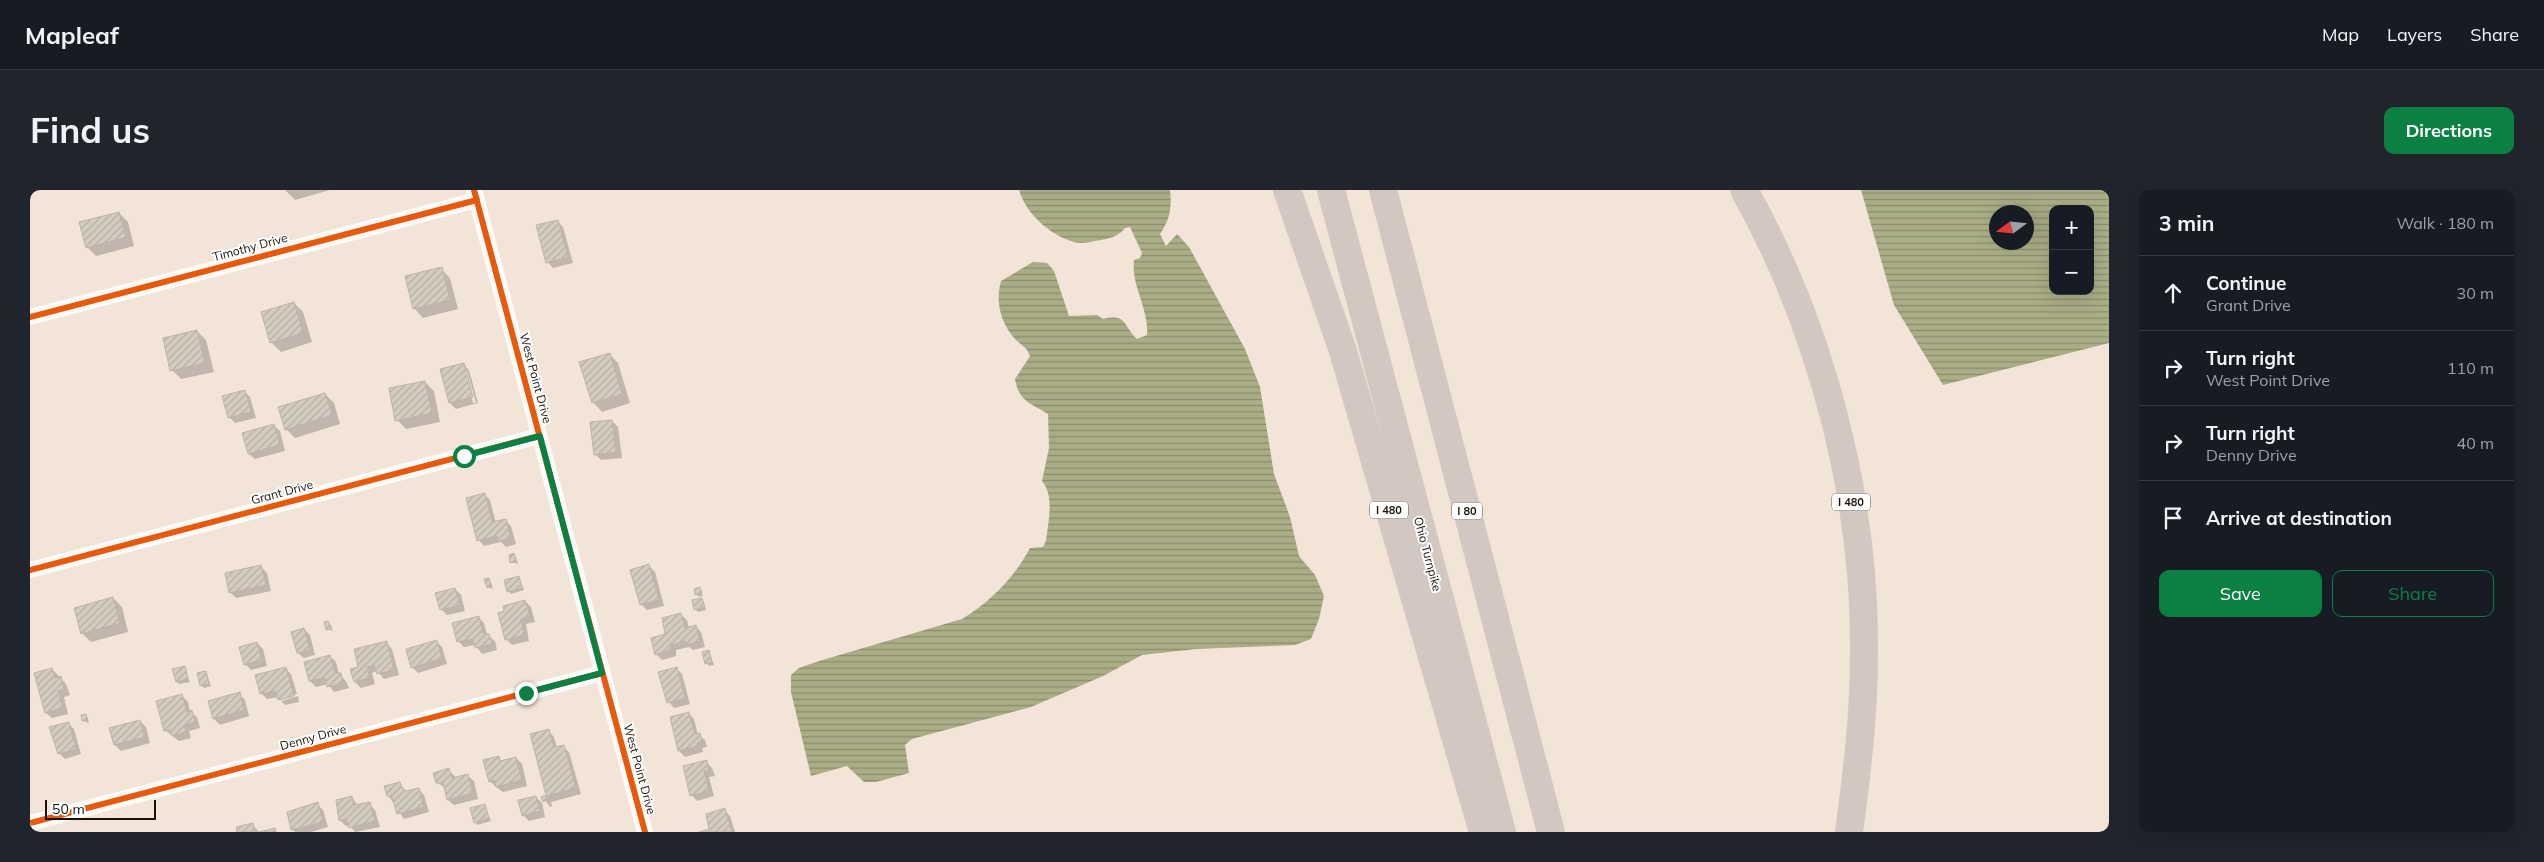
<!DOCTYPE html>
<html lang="en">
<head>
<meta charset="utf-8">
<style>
  body { margin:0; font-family:Mulish,sans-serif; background:#20242c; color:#f1f3f6 }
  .controls { position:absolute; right:15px; top:15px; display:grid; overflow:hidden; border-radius:10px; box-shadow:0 5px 20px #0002 }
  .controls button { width:45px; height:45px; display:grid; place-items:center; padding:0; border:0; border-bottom:1px solid #363941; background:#171b24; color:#f1f3f6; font:25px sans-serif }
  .compass { position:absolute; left:1959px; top:15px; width:45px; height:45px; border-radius:50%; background:#171b24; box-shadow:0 5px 20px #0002; rotate:255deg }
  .scale { position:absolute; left:15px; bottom:12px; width:111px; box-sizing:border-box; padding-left:5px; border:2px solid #1a1209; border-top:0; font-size:14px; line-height:18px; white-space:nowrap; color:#1a1209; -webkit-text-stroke:4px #fff; paint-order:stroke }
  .stop { position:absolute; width:15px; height:15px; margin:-11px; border:4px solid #0b8043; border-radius:50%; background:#fff }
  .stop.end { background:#0b8043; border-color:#fff; box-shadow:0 1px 5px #0008 }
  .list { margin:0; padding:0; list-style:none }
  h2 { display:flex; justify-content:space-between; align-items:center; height:65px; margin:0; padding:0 20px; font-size:21px }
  h2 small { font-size:16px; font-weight:400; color:#9ea1a6 }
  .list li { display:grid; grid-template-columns:32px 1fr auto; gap:15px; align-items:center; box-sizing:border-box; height:75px; padding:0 20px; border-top:1px solid #363941 }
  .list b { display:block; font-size:19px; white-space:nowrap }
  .list p { margin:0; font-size:16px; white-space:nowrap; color:#9ea1a6 }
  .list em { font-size:16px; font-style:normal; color:#9ea1a6 }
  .actions { display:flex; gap:10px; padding:15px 20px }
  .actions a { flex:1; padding:11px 0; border:1px solid #0b8043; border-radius:10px; text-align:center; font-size:18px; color:#0b8043 }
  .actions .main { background:#0b8043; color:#fff }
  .icon { flex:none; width:28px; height:28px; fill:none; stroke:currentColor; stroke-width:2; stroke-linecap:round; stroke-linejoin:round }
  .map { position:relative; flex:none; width:2079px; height:642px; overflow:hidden; border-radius:10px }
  header { display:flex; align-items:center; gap:30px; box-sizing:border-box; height:70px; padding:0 25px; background:#171b24; border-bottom:1px solid #363941 }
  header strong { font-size:24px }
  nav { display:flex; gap:28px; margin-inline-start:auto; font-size:18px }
  .intro { display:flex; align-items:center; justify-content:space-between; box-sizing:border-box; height:120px; padding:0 30px }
  h1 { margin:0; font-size:35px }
  .button { padding:12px 22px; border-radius:10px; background:#0b8043; color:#fff; font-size:18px; font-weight:700 }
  main { display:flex; gap:30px; padding:0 30px }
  aside { flex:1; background:#171b24; border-radius:10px; box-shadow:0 5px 20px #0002 }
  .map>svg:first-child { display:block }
  .water { fill:url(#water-rules); fill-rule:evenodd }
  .shadow { fill:#0003; fill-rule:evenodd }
  .building { fill:url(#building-hatch); stroke:#bdb5a9 }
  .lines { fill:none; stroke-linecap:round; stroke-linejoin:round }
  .minor { stroke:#fdfbf9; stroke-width:16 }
  .motorway { stroke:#d3c7c1; stroke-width:28 }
  .cycleway-casing { stroke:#fff; stroke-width:9 }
  .cycleway { stroke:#e8590c; stroke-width:6 }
  .route { stroke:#0b8043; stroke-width:6 }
  .labels { text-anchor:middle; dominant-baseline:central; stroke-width:4; stroke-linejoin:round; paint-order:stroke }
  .shield { fill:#fff; stroke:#5f5953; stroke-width:1 }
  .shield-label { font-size:11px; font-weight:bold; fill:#1a1209 }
  .street-label { font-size:12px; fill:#1a1209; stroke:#fff }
</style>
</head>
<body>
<header>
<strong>Mapleaf</strong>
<nav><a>Map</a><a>Layers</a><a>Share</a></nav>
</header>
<div class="intro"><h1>Find us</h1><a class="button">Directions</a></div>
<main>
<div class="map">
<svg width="2079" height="642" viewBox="0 0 2079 642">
  <defs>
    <pattern id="water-rules" width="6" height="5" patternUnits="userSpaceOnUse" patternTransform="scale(1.25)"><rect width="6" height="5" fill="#aaae86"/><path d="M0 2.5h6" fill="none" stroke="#8a8c6c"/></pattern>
    <pattern id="building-hatch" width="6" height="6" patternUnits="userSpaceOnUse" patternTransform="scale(1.25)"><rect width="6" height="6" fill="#d5ccc0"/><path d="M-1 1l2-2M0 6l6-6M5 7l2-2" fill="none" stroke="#b6aea4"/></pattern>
  </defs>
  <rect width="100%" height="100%" fill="#f2e4d6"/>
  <g class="water">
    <path d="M 989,0 L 1140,0 C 1142,18 1140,29 1130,44 L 1136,56 L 1147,44 L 1159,57 L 1215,159 L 1230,197 L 1244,284 L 1260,327 L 1269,366 L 1285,385 L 1294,406 L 1289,429 L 1281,449 L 1265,455 L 1166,459 L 1112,465 L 1073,486 L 1001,517 L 882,549 L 875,555 L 879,583 L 846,592 L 834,592 L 817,576 L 781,586 L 761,502 L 761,485 L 769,478 L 789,471 L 932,429 C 961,411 984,388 1000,358 L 1013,357 L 1016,351 C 1018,332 1025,307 1012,291 L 1019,258 L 1018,224 C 1001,213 989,212 985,189 L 1000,166 C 997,157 992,156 985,149 C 971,133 965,113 971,91 L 1003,72 L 1017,73 L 1024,81 L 1039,126 L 1067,125 L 1073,129 C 1097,123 1093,136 1107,149 L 1117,145 C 1119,118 1101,96 1104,70 L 1110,68 L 1112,63 L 1100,37 L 1095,38 C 1089,46 1081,48 1071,50 C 1063,51 1052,55 1044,52 C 1020,45 996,24 989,0 Z"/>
    <path d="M 1831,0 L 2079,0 L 2079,153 L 1913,195 L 1864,115 ZM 2023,19 L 2060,19 L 2060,101 L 2023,101 ZM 1966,22 L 1996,22 L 1996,52 L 1966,52 Z"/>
  </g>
  <g class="shadow">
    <path d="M 255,0 L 300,0 L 265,10 Z"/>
    <path d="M 89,23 L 98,32 L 104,56 L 66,66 L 57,57 Z"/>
    <path d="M 527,31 L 533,37 L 543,73 L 523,78 L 518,72 Z"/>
    <path d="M 411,79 L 420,88 L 428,119 L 393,128 L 384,118 Z"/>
    <path d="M 264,113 L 273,122 L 282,152 L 251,162 L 242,153 L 232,122 Z"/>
    <path d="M 167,141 L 176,150 L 184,182 L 151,189 L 142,180 Z"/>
    <path d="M 579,164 L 588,173 L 600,213 L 572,222 L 563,212 Z"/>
    <path d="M 433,174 L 439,180 L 448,213 L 426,219 L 420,213 ZM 434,180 L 437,180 L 446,213 L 443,213 Z"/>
    <path d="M 395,192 L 404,201 L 410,232 L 376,239 L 367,230 Z"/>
    <path d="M 214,201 L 220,207 L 226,228 L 205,233 L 199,227 Z"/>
    <path d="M 295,204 L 304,213 L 310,234 L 265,248 L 256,239 Z"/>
    <path d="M 582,231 L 588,237 L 592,268 L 571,270 L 565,264 Z"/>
    <path d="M 244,236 L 250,241 L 255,261 L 225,269 L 219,264 Z"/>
    <path d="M 454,304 L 460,310 L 466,333 L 475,330 L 481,336 L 486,354 L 476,357 L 471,352 L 454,356 L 449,350 Z"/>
    <path d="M 483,365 L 486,367 L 488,374 L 482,372 Z"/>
    <path d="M 619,376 L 625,382 L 634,416 L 617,420 L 611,414 Z"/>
    <path d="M 231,377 L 237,383 L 241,401 L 206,408 L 200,402 Z"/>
    <path d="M 489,387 L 494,400 L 481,404 L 479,401 Z"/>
    <path d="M 458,389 L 461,392 L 463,399 L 458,397 Z"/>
    <path d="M 425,399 L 431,405 L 435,421 L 417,425 L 411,419 Z"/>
    <path d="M 670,399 L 673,406 L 669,407 L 666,404 Z"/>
    <path d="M 83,408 L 92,417 L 98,442 L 61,452 L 52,443 Z"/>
    <path d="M 672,409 L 676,420 L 668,422 L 665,419 Z"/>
    <path d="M 495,411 L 501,417 L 505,432 L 496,434 L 499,451 L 482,455 L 476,449 Z"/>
    <path d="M 651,425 L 657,430 L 659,438 L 665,436 L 671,442 L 675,457 L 663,460 L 659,457 L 646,460 L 646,466 L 632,470 L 626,464 Z"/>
    <path d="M 448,427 L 454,433 L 457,445 L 465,451 L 467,460 L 452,464 L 445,455 L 434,457 L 428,451 Z"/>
    <path d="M 298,432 L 301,435 L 303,441 L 297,439 Z"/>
    <path d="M 274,439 L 280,445 L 285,465 L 274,468 L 268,463 Z"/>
    <path d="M 406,451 L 412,457 L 417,474 L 388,483 L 382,477 Z"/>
    <path d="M 227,453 L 233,459 L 237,476 L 221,480 L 215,474 Z"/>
    <path d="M 356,453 L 362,459 L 369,485 L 354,489 L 347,481 L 342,483 L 345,494 L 331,498 L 325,492 Z"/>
    <path d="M 679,462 L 684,475 L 679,476 L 677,473 Z"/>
    <path d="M 300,466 L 306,472 L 309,484 L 316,491 L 319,498 L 304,502 L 298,494 L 286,497 L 280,491 Z"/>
    <path d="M 154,477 L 160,492 L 149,494 L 147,492 Z"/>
    <path d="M 255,478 L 261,484 L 267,504 L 251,508 L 251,511 L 268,506 L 269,512 L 255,515 L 248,507 L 237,509 L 231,503 Z"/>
    <path d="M 646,478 L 652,484 L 660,514 L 644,518 L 639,512 Z"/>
    <path d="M 22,479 L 36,494 L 40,505 L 34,507 L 38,524 L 22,528 L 16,523 Z"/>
    <path d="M 176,482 L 181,496 L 174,498 L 171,495 Z"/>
    <path d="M 209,504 L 215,510 L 219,526 L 190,535 L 184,529 L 180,511 Z"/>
    <path d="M 152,506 L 158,512 L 160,522 L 167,527 L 170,538 L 159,541 L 161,548 L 149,551 L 136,541 Z"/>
    <path d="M 658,523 L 664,529 L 668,545 L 675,550 L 677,557 L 672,558 L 673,562 L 655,567 L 649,561 L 641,528 Z"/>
    <path d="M 56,525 L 58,528 L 59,533 L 53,531 L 52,526 Z"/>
    <path d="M 110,531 L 116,537 L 120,553 L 91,561 L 85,555 Z"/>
    <path d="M 38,533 L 44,539 L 51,564 L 35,569 L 29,563 Z"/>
    <path d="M 519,541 L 524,547 L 527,558 L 533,556 L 539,562 L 551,604 L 521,612 L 522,616 L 520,617 L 513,607 L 517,606 L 501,545 Z"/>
    <path d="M 468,567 L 473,572 L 486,568 L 492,574 L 497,596 L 473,602 L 466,597 L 460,591 Z"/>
    <path d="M 676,572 L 682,578 L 685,586 L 679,587 L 684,606 L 667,611 L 662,605 Z"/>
    <path d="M 419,580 L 426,588 L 438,586 L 444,591 L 448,609 L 424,615 L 418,610 L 415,598 L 407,592 Z"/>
    <path d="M 369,593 L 376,601 L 388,599 L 394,605 L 399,622 L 374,629 L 358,605 Z"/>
    <path d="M 322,607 L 328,616 L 339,614 L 345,620 L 350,637 L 325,642 L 319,635 L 316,636 L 310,630 Z"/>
    <path d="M 506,607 L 512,613 L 515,627 L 499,631 L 493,625 Z"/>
    <path d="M 287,614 L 293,620 L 298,637 L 281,642 L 265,642 L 262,639 Z"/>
    <path d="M 454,616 L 461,631 L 447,635 L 445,632 Z"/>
    <path d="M 694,620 L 700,626 L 705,642 L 673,642 L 681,640 Z"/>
    <path d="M 222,634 L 229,642 L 208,642 Z"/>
  </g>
  <g class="building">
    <path d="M 89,22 L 96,47 L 56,58 L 49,32 Z"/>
    <path d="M 528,30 L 538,67 L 516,73 L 506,35 Z"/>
    <path d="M 412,77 L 420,110 L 383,119 L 375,86 Z"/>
    <path d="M 264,112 L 273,143 L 240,153 L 231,122 Z"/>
    <path d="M 167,140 L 175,173 L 140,181 L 133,148 Z"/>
    <path d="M 580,163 L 592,204 L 562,213 L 549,172 Z"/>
    <path d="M 434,173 L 443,207 L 419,213 L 410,179 Z"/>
    <path d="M 395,191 L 402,223 L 365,231 L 359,198 Z"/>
    <path d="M 215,200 L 221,222 L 198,228 L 192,206 Z"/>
    <path d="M 295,203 L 302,225 L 255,240 L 248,217 Z"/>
    <path d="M 582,230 L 586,262 L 564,265 L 560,232 Z"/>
    <path d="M 244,234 L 250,255 L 218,264 L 212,243 Z"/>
    <path d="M 455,303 L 462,332 L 476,329 L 481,348 L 469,351 L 467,346 L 447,351 L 436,308 Z"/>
    <path d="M 484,363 L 486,372 L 480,373 L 479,365 Z"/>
    <path d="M 619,374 L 629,410 L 610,415 L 600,380 Z"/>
    <path d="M 231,375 L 236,395 L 199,403 L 195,383 Z"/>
    <path d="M 489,386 L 492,398 L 477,402 L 474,390 Z"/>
    <path d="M 459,388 L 461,396 L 457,398 L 454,389 Z"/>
    <path d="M 670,397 L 672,403 L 665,405 L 664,399 Z"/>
    <path d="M 425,398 L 430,415 L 410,420 L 405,403 Z"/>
    <path d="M 83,407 L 90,433 L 51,444 L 44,418 Z"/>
    <path d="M 672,408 L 675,417 L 664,420 L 662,410 Z"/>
    <path d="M 495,410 L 500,426 L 491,429 L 494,445 L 475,450 L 468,423 L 474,421 L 473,416 Z"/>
    <path d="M 651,423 L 655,438 L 666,435 L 670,451 L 656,455 L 655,451 L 641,455 L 640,460 L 625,465 L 621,448 L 635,444 L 632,428 Z"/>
    <path d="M 449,426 L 453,443 L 459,444 L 462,454 L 445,458 L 443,449 L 427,452 L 422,433 Z"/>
    <path d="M 298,431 L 301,439 L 296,440 L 294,432 Z"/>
    <path d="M 274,438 L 280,460 L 267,463 L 261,442 Z"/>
    <path d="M 407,450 L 412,468 L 381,478 L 376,459 Z"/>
    <path d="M 357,451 L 364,480 L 347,484 L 344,475 L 337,477 L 340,488 L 324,492 L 320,479 L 328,477 L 324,459 Z"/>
    <path d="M 227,452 L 232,470 L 214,475 L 209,457 Z"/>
    <path d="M 679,460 L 682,472 L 675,474 L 672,462 Z"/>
    <path d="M 300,465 L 305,483 L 311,483 L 313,493 L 297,497 L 295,488 L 279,491 L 274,472 Z"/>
    <path d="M 155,476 L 158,489 L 146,492 L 142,479 Z"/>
    <path d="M 256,477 L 264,506 L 248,510 L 245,501 L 230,504 L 225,485 Z"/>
    <path d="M 647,477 L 655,508 L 637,513 L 628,482 Z"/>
    <path d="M 22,478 L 25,488 L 31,486 L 34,499 L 28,501 L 33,518 L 15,523 L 4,483 Z"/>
    <path d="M 176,481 L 179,494 L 170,496 L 167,483 Z"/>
    <path d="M 210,502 L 214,520 L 183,529 L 178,511 Z"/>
    <path d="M 152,504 L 157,522 L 162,520 L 165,532 L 154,535 L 156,542 L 142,546 L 140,540 L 134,541 L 126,511 Z"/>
    <path d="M 659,522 L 665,544 L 670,543 L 672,551 L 667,553 L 668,556 L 648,561 L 640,527 Z"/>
    <path d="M 56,524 L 57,530 L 52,531 L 51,525 Z"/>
    <path d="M 110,530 L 115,547 L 84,555 L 79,538 Z"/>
    <path d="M 39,532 L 46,559 L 28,564 L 19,537 Z"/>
    <path d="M 519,539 L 524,557 L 534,555 L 546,598 L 516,606 L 517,610 L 513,612 L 511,607 L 516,605 L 500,544 Z"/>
    <path d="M 469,566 L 470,571 L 486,567 L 492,590 L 466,597 L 464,590 L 459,592 L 453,570 Z"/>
    <path d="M 677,570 L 679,580 L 674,581 L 679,601 L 660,606 L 653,576 Z"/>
    <path d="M 419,578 L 422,588 L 438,584 L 443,603 L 417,610 L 413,593 L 406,593 L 403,583 Z"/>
    <path d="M 370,592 L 372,598 L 376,601 L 389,598 L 394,617 L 367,624 L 362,607 L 357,606 L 354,596 Z"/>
    <path d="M 322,606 L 324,615 L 340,612 L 345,631 L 319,638 L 316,629 L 309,631 L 306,610 Z"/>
    <path d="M 506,606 L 510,621 L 492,626 L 488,610 Z"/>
    <path d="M 288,612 L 293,632 L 261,640 L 257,622 Z"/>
    <path d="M 455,614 L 459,628 L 444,633 L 440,618 Z"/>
    <path d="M 695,618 L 702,642 L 669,642 L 679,639 L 676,624 Z"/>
    <path d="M 223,633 L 225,642 L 207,642 L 206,637 Z"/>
    <path d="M 245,638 L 246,642 L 229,642 Z"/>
  </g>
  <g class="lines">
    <g class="minor">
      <path d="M 444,0 L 615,642"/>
      <path d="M 0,127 L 447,10"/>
      <path d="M 0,380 L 509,246"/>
      <path d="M 0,633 L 572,483"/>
    </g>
    <g class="motorway">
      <path d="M 1257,0 L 1312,158 L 1453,642"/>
      <path d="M 1301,0 L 1472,642"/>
      <path d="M 1353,0 L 1521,642"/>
      <path d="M 1714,0 C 1791,137 1836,308 1834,465 C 1834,524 1827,583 1819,642"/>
    </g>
    <g class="cycleway-casing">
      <g id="cycleway">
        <path d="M 444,0 L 615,642"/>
        <path d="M 0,127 L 447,10"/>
        <path d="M 0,380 L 509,246"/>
        <path d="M 0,633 L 572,483"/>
      </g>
    </g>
    <use href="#cycleway" class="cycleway"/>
  </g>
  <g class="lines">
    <path class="route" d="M 434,266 L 510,246 L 572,483 L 496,503"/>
  </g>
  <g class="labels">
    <g class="shield">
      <rect x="1802" y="303.5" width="38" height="17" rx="4"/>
      <rect x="1340" y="311.5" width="38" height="17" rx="4"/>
      <rect x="1422" y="312.5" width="30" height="17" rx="4"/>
    </g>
    <g class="shield-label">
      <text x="1821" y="312">I 480</text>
      <text x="1359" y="320">I 480</text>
      <text x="1437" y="321">I 80</text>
    </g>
    <g class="street-label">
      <text transform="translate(220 57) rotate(-15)">Timothy Drive</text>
      <text transform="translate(506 188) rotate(75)">West Point Drive</text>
      <text transform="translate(252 302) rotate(-15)">Grant Drive</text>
      <text transform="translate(1398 364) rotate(75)">Ohio Turnpike</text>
      <text transform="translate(283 547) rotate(-15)">Denny Drive</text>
      <text transform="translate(610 579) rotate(75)">West Point Drive</text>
    </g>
  </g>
</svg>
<div class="controls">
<button>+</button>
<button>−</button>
</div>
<svg class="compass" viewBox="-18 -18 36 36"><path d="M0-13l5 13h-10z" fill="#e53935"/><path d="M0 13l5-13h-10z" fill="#9ea1a6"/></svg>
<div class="scale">50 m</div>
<div class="stop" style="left:434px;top:266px"></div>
<div class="stop end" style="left:496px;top:503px"></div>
</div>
<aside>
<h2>3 min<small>Walk · 180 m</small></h2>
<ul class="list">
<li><svg class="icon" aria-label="ahead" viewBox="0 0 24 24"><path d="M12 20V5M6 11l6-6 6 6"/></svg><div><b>Continue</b><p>Grant Drive</p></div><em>30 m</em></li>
<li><svg class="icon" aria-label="right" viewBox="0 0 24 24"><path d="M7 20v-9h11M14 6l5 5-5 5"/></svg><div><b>Turn right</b><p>West Point Drive</p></div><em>110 m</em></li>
<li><svg class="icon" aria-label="right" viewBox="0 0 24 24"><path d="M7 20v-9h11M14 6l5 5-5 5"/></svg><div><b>Turn right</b><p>Denny Drive</p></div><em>40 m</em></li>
<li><svg class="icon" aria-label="arrive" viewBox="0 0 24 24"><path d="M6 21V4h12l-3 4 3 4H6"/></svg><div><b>Arrive at destination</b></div></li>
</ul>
<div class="actions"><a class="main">Save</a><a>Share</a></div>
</aside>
</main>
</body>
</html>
